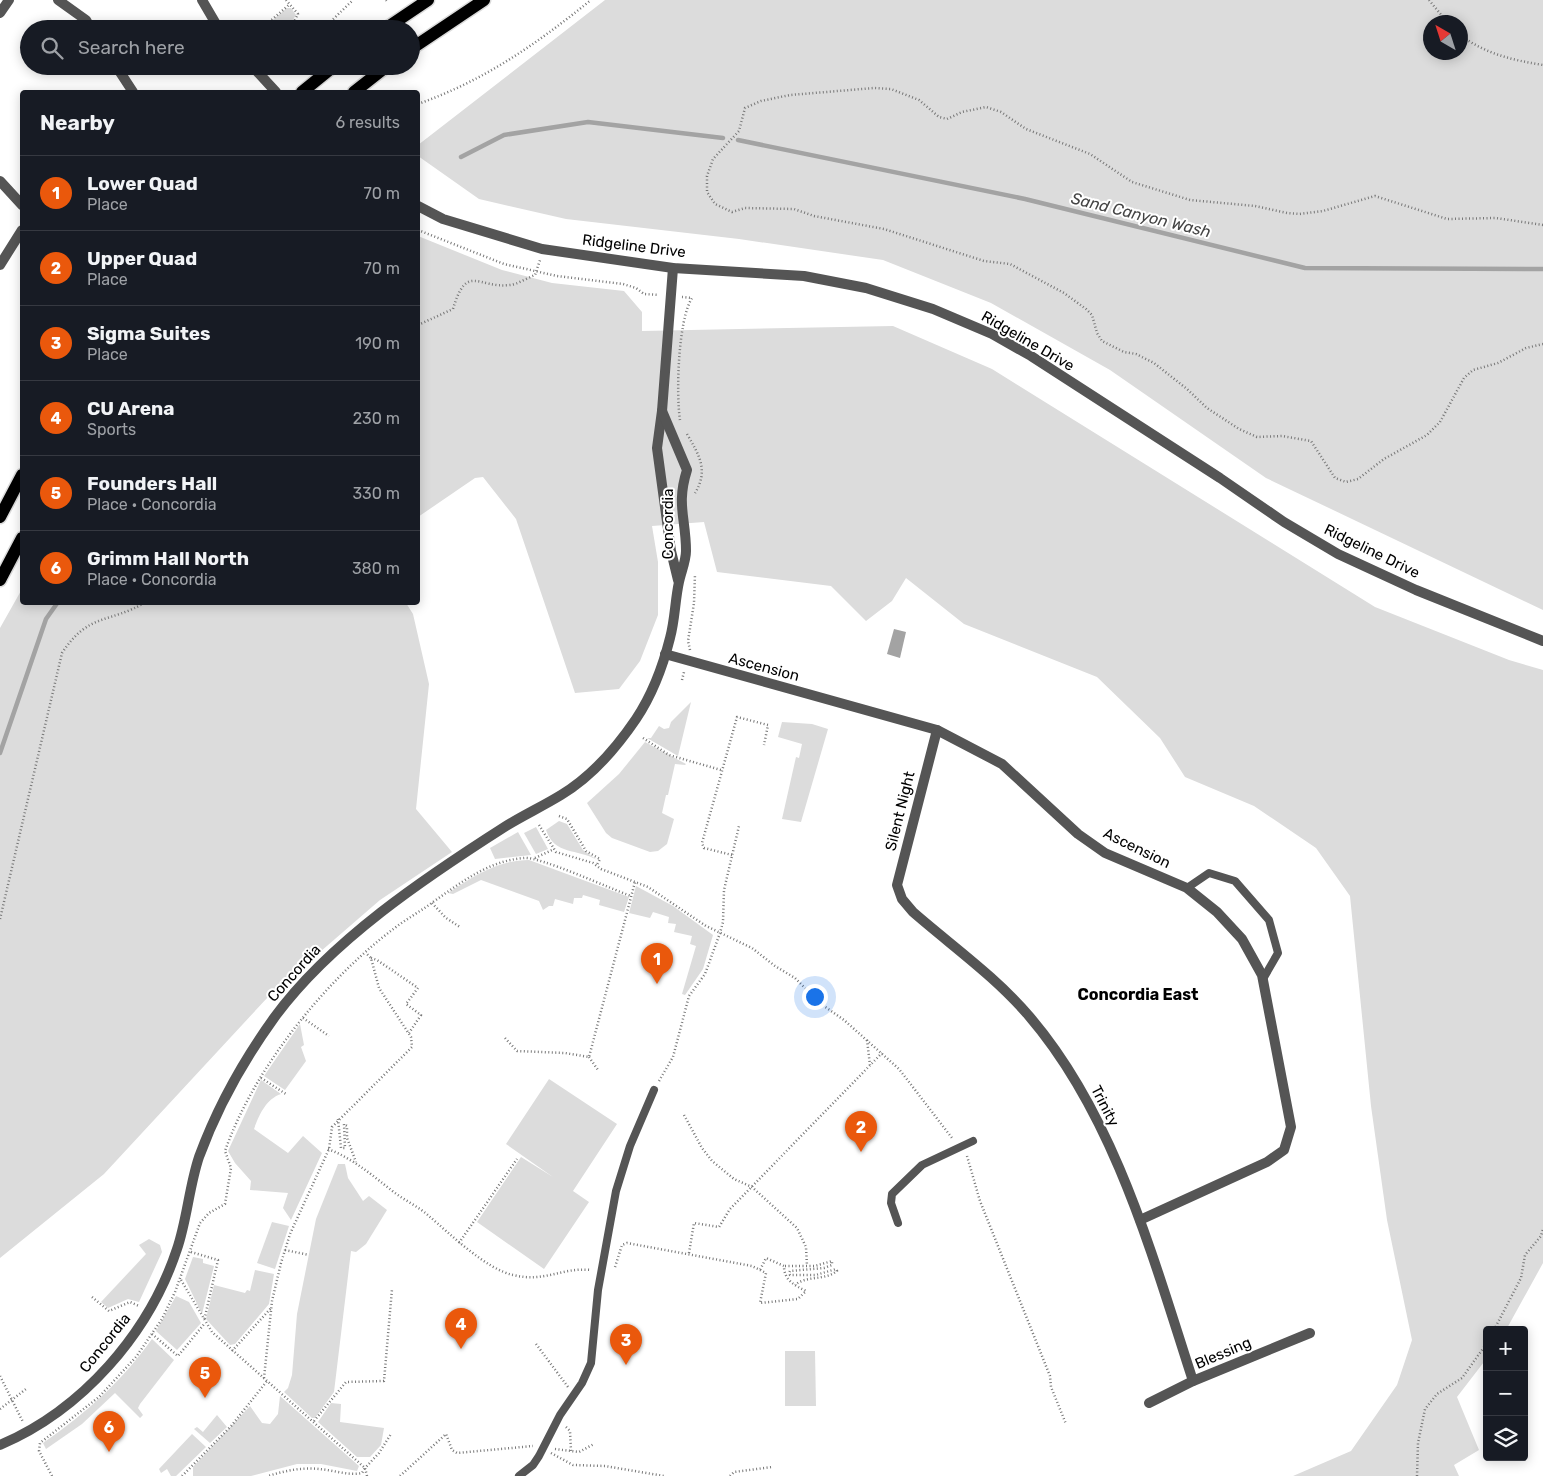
<!DOCTYPE html>
<html lang="en">
<head>
<meta charset="utf-8">
<style>
  body { margin:0; font-family:Rubik,sans-serif; background:#20242c; color:#f1f3f6 }
  .controls { position:absolute; right:15px; bottom:15px; display:grid; overflow:hidden; border-radius:5px; box-shadow:0 2px 12px #0003 }
  .controls button { width:45px; height:45px; display:grid; place-items:center; padding:0; border:0; border-bottom:1px solid #363941; background:#171b24; color:#f1f3f6; font:25px sans-serif }
  .compass { position:absolute; left:1423px; top:15px; width:45px; height:45px; border-radius:50%; background:#171b24; box-shadow:0 2px 12px #0003; rotate:321deg }
  .you { position:absolute; left:814px; top:996px; width:18px; height:18px; margin:-12px; border:4px solid #fff; border-radius:50%; background:#1a73e8; box-shadow:0 0 0 8px #1a73e833 }
  .badge { display:grid; place-items:center; width:32px; height:32px; border-radius:50%; background:#ea580c; color:#fff; font-size:16px; font-weight:700 }
  .pin { position:absolute; translate:-50% -41px; filter:drop-shadow(0 1px 2px #0008) }
  .pin::after { content:''; position:absolute; top:26px; width:18px; height:15px; background:inherit; clip-path:polygon(0 0,100% 0,50% 100%) }
  .list { margin:0; padding:0; list-style:none }
  h2 { display:flex; justify-content:space-between; align-items:center; height:65px; margin:0; padding:0 20px; font-size:21px }
  h2 small { font-size:16px; font-weight:400; color:#9ea1a6 }
  .list li { display:grid; grid-template-columns:32px 1fr auto; gap:15px; align-items:center; box-sizing:border-box; height:75px; padding:0 20px; border-top:1px solid #363941 }
  .list b { display:block; font-size:19px; white-space:nowrap }
  .list p { margin:0; font-size:16px; white-space:nowrap; color:#9ea1a6 }
  .list em { font-size:16px; font-style:normal; color:#9ea1a6 }
  .icon { flex:none; width:28px; height:28px; fill:none; stroke:currentColor; stroke-width:2; stroke-linecap:round; stroke-linejoin:round }
  .map { position:relative; flex:none; width:1543px; height:1476px; overflow:hidden }
  .search { position:absolute; background:#171b24; box-shadow:0 2px 12px #0003; left:20px; top:20px; width:400px; height:55px; display:flex; align-items:center; gap:12px; box-sizing:border-box; padding:0 18px; border-radius:28px; color:#9ea1a6; font-size:19px }
  .panel { position:absolute; background:#171b24; box-shadow:0 2px 12px #0003; left:20px; top:90px; width:400px; height:515px; border-radius:5px }
  .map>svg:first-child { display:block }
  .green { fill:#dcdcdc; fill-rule:evenodd }
  .water { fill:#a3a3a3 }
  .lines { fill:none; stroke-linecap:round; stroke-linejoin:round }
  .stream { stroke:#a3a3a3; stroke-width:4.5 }
  .primary-casing { stroke:#dbdbdb; stroke-width:15 }
  .path { stroke:#777; stroke-width:2.5; stroke-dasharray:1 2.5; stroke-linecap:butt }
  .service { stroke:#555; stroke-width:8 }
  .minor { stroke:#555; stroke-width:10 }
  .tertiary { stroke:#555; stroke-width:10 }
  .primary { stroke:#000; stroke-width:12 }
  .labels { text-anchor:middle; dominant-baseline:central; stroke-width:4; stroke-linejoin:round; paint-order:stroke }
  .street-label { font-size:15px; fill:#000; stroke:#fff }
  .water-label { font-size:16px; font-style:italic; fill:#444; stroke:#fff }
  .neighbourhood-label { font-size:16px; font-weight:bold; fill:#000; stroke:#fff }
</style>
</head>
<body>
<div class="map">
<svg width="1543" height="1476" viewBox="0 0 1543 1476">
  <rect width="100%" height="100%" fill="#fff"/>
  <g class="green">
    <path d="M 605,0 L 1543,0 L 1543,610 L 1266,478 L 1110,370 L 991,303 L 883,260 L 739,239 L 566,219 L 479,199 L 418,156 L 418,145 ZM 1430,22 L 1460,22 L 1460,52 L 1430,52 Z"/>
    <path d="M 287,8 L 291,8 L 296,15 L 292,21 L 294,29 L 262,29 Z"/>
    <path d="M 418,236 L 502,270 L 552,283 L 624,291 L 642,312 L 642,331 L 893,326 L 992,369 L 1375,607 L 1509,660 L 1543,670 L 1543,1263 L 1506,1330 L 1487,1330 L 1487,1358 L 1457,1397 L 1479,1450 L 1454,1465 L 1459,1476 L 1293,1476 L 1351,1451 L 1397,1385 L 1412,1340 L 1387,1220 L 1371,1106 L 1350,896 L 1316,848 L 1254,806 L 1185,777 L 1160,738 L 1097,677 L 964,624 L 906,578 L 892,601 L 866,621 L 831,586 L 717,572 L 704,522 L 652,526 L 658,562 L 658,615 L 640,661 L 619,689 L 575,693 L 516,519 L 483,477 L 475,478 L 418,517 Z"/>
    <path d="M 22,589 L 22,602 L 406,603 L 413,614 L 429,684 L 416,809 L 452,852 L 380,900 L 268,997 L 104,1174 L 0,1258 L 0,628 Z"/>
    <path d="M 691,702 L 678,756 L 647,738 L 651,738 L 659,726 L 664,729 L 669,728 L 671,722 Z"/>
    <path d="M 782,722 L 812,724 L 828,729 L 801,822 L 782,819 L 796,757 L 799,758 L 802,744 L 778,737 Z"/>
    <path d="M 645,742 L 686,764 L 685,765 L 675,764 L 668,795 L 666,795 L 662,813 L 674,819 L 667,844 L 658,851 L 650,852 L 612,838 L 606,833 L 587,803 L 619,774 Z"/>
    <path d="M 559,821 L 567,824 L 583,850 L 597,860 C 577,848 555,856 546,830 Z"/>
    <path d="M 536,827 L 548,849 L 536,854 L 524,833 Z"/>
    <path d="M 518,832 L 531,855 L 495,859 L 490,848 Z"/>
    <path d="M 529,860 L 629,897 L 624,912 L 599,905 L 600,900 L 583,895 L 582,898 L 574,898 L 573,904 L 555,899 L 553,906 L 549,906 L 543,910 L 539,901 L 481,880 L 453,894 L 448,893 C 474,876 498,860 529,860 Z"/>
    <path d="M 636,886 L 673,906 L 713,935 L 703,969 L 685,995 L 682,994 L 696,946 L 690,944 L 692,936 L 674,932 L 676,924 L 668,923 L 669,917 L 653,912 L 650,918 L 629,913 Z"/>
    <path d="M 300,1024 L 304,1045 L 301,1047 L 306,1061 L 285,1090 L 264,1076 Z"/>
    <path d="M 549,1079 L 617,1124 L 573,1191 L 589,1202 L 544,1269 L 477,1222 L 521,1157 L 553,1177 L 506,1144 Z"/>
    <path d="M 261,1080 L 281,1094 C 266,1099 259,1115 254,1129 L 288,1153 L 303,1136 L 322,1153 L 291,1220 L 283,1208 L 288,1193 L 250,1190 L 251,1181 L 235,1163 L 228,1151 Z"/>
    <path d="M 338,1164 L 345,1164 L 348,1178 L 363,1201 L 369,1196 L 387,1210 L 366,1244 L 356,1252 L 351,1251 L 334,1392 L 315,1418 L 312,1418 L 284,1392 L 288,1388 L 292,1375 L 297,1314 L 316,1219 Z"/>
    <path d="M 272,1222 L 289,1226 L 275,1269 L 257,1263 Z"/>
    <path d="M 149,1239 L 160,1245 L 162,1252 L 139,1302 L 128,1299 L 108,1308 L 101,1302 L 146,1254 L 139,1245 Z"/>
    <path d="M 193,1257 L 203,1259 L 203,1263 L 214,1266 L 202,1314 L 185,1279 Z"/>
    <path d="M 255,1270 L 274,1274 L 269,1304 L 235,1344 L 230,1345 L 206,1319 L 214,1285 L 245,1293 L 247,1290 L 250,1291 Z"/>
    <path d="M 176,1296 L 189,1302 L 201,1323 L 177,1350 L 156,1331 Z"/>
    <path d="M 152,1339 L 174,1360 L 140,1404 L 138,1408 L 143,1415 L 140,1418 L 115,1393 L 82,1424 L 46,1449 L 43,1443 C 85,1414 122,1381 152,1339 Z"/>
    <path d="M 785,1351 L 815,1351 L 816,1406 L 785,1406 Z"/>
    <path d="M 280,1396 L 359,1466 L 357,1471 L 321,1464 L 297,1464 L 251,1476 L 193,1476 L 193,1467 L 250,1406 L 262,1423 L 270,1424 L 278,1414 Z"/>
    <path d="M 331,1403 L 341,1404 L 340,1422 L 384,1428 L 381,1445 L 370,1457 L 357,1457 L 318,1422 Z"/>
    <path d="M 217,1415 L 227,1427 L 210,1443 L 194,1429 L 197,1427 L 203,1432 Z"/>
    <path d="M 192,1434 L 206,1447 L 176,1476 L 171,1476 L 167,1469 L 161,1473 L 159,1469 Z"/>
  </g>
  <path class="water" d="M 894,629 L 906,632 L 900,658 L 887,654 Z"/>
  <g class="lines">
    <g class="stream">
      <path d="M 738,140 L 1025,199 L 1305,268 L 1543,269"/>
      <path d="M 461,157 L 504,135 L 588,122 L 723,138"/>
      <path d="M 0,753 L 46,619 L 58,602"/>
    </g>
    <g class="primary-casing">
      <g id="primary">
        <path d="M 385,29 L 428,0"/>
        <path d="M 411,49 L 484,0"/>
        <path d="M 302,92 L 334,66"/>
        <path d="M 354,92 L 387,66"/>
        <path d="M 0,517 L 22,475"/>
        <path d="M 0,580 L 22,538"/>
      </g>
    </g>
    <g class="path">
      <path d="M 286,0 L 298,14 L 293,23 L 295,29"/>
      <path d="M 386,0 L 387,1"/>
      <path d="M 1429,0 L 1447,22"/>
      <path d="M 261,29 L 290,4"/>
      <path d="M 323,29 L 353,0"/>
      <path d="M 1460,35 C 1486,54 1512,60 1543,65"/>
      <path d="M 418,104 C 485,80 535,45 591,0"/>
      <path d="M 1543,225 L 1496,218 L 1447,219 L 1375,196 L 1323,211 L 1299,214 L 1287,213 L 1255,206 L 1190,200 L 1132,182 L 1090,154 L 1026,129 L 1001,112 L 986,107 L 962,112 L 947,119 L 939,117 L 919,100 L 891,89 L 874,88 L 790,95 L 761,101 L 745,108 L 739,131 L 713,159 L 707,176 L 707,192 L 715,204 L 732,212 L 745,208 L 794,209 L 814,216 L 884,229 L 984,261 L 1010,264 L 1064,293 L 1086,309 L 1092,315 L 1097,333 L 1102,341 L 1124,352 L 1136,354 L 1154,363 L 1187,389 L 1207,408 L 1239,429 L 1257,437 L 1282,436 L 1311,441 L 1335,478 L 1346,482 L 1358,479 L 1384,459 L 1427,435 L 1440,422 L 1464,378 L 1473,370 L 1498,363 L 1526,348 L 1543,344"/>
      <path d="M 418,230 L 504,264 L 557,276 L 623,284 L 636,288 L 644,294 L 659,295"/>
      <path d="M 418,325 L 453,309 C 467,262 478,289 510,285 C 518,284 527,278 535,275 L 540,260"/>
      <path d="M 680,420 C 676,394 678,320 692,298 L 682,297"/>
      <path d="M 687,434 C 699,455 709,470 695,493"/>
      <path d="M 690,650 L 688,641 L 694,603 L 695,574"/>
      <path d="M 682,680 L 684,672"/>
      <path d="M 643,738 L 669,755 L 721,770"/>
      <path d="M 559,816 L 567,819 L 586,851 L 600,859 L 597,865"/>
      <path d="M 539,825 L 556,852 L 593,863 L 601,869 L 648,887 L 706,926 L 752,948 L 775,966 L 795,978 L 821,1004 L 844,1020 L 899,1069 L 952,1138"/>
      <path d="M 732,855 L 704,848 L 702,843 L 737,717 L 768,725 L 764,745"/>
      <path d="M 535,858 L 554,849"/>
      <path d="M 432,903 L 446,918 L 460,927"/>
      <path d="M 0,919 L 62,653 C 89,612 109,624 146,602"/>
      <path d="M 371,958 L 377,960 L 418,988 L 406,1004 L 421,1015 L 409,1033"/>
      <path d="M 303,1018 L 329,1036"/>
      <path d="M 505,1038 L 517,1051 L 565,1053 L 589,1057 L 635,882"/>
      <path d="M 867,1040 L 870,1065"/>
      <path d="M 589,1057 L 598,1070"/>
      <path d="M 261,1078 L 286,1094"/>
      <path d="M 659,1081 L 673,1057 L 689,996 L 705,974 L 720,933 L 723,922 L 724,890 L 739,826"/>
      <path d="M 684,1115 L 702,1148 L 712,1161 L 734,1179 L 752,1187 L 797,1228 L 806,1247 L 807,1266"/>
      <path d="M 338,1119 L 341,1148 L 345,1148 L 344,1124 L 347,1126 L 347,1138 L 356,1162"/>
      <path d="M 328,1149 C 354,1159 373,1176 395,1193 C 406,1201 419,1207 429,1216 C 450,1234 486,1269 513,1275 C 545,1283 561,1267 591,1270"/>
      <path d="M 967,1156 L 980,1201 L 1050,1376 L 1051,1387 L 1066,1424"/>
      <path d="M 459,1243 L 517,1159"/>
      <path d="M 285,1250 L 309,1255"/>
      <path d="M 191,1252 L 218,1260 L 204,1321"/>
      <path d="M 689,1253 L 694,1223 L 719,1227 L 730,1209 L 882,1053"/>
      <path d="M 785,1266 L 815,1266 L 832,1261 L 832,1265 L 824,1268 L 790,1271 L 789,1273 L 790,1275 L 816,1275 L 836,1269 L 837,1271 C 824,1281 807,1275 795,1285"/>
      <path d="M 615,1267 L 622,1245 L 627,1243 L 752,1266 L 766,1273 L 760,1303 L 798,1299 L 806,1291 C 794,1285 784,1280 784,1266 L 766,1258 L 760,1270"/>
      <path d="M 181,1280 L 212,1332 L 365,1468 L 362,1473 C 349,1476 333,1470 319,1469 C 302,1467 284,1471 268,1476"/>
      <path d="M 92,1297 L 109,1311 L 130,1302 L 139,1306"/>
      <path d="M 1494,1330 L 1521,1278 L 1525,1255 L 1541,1236 L 1543,1229"/>
      <path d="M 152,1334 L 178,1356 L 205,1323"/>
      <path d="M 536,1344 L 568,1387"/>
      <path d="M 232,1351 L 272,1307"/>
      <path d="M 0,1376 L 23,1422"/>
      <path d="M 264,1378 L 272,1301 L 281,1263 L 290,1234 L 329,1149 L 332,1127 L 412,1047 L 411,1037 L 379,988 L 371,958 L 366,953"/>
      <path d="M 0,1409 L 26,1389"/>
      <path d="M 314,1421 L 346,1382 L 384,1381 L 392,1289"/>
      <path d="M 566,1427 L 570,1431 L 571,1451"/>
      <path d="M 555,1449 L 579,1452 L 594,1444"/>
      <path d="M 551,1453 L 573,1465 L 605,1466 L 664,1476"/>
      <path d="M 52,1476 L 39,1451 L 40,1443 L 99,1397 L 136,1357 L 162,1319 L 175,1292 L 200,1223 L 209,1213 L 225,1204 L 231,1168 L 225,1151 C 254,1068 326,979 396,927 C 408,918 421,911 433,902 C 462,882 488,861 524,858 C 539,856 611,889 631,896"/>
      <path d="M 182,1476 L 232,1425 L 267,1381"/>
      <path d="M 367,1476 L 365,1468 L 379,1453 L 391,1434"/>
      <path d="M 400,1476 L 446,1434 L 452,1450 L 457,1453 L 533,1446"/>
      <path d="M 730,1476 L 734,1472 L 772,1467"/>
      <path d="M 1417,1476 L 1418,1443 L 1425,1409 L 1437,1394 L 1462,1378 L 1487,1343"/>
    </g>
    <g class="service">
      <path d="M 1187,888 L 1209,873 L 1235,881 L 1269,920 L 1278,953 L 1263,979"/>
      <path d="M 898,1223 L 891,1203 L 892,1194 L 922,1165 L 973,1141"/>
      <path d="M 519,1476 L 533,1465 L 539,1456 L 560,1415 L 582,1383 L 591,1363 L 598,1290 L 616,1191 L 630,1146 L 654,1090"/>
    </g>
    <g class="minor">
      <path d="M 58,0 L 86,20 L 91,29"/>
      <path d="M 0,13 L 9,0"/>
      <path d="M 116,66 L 133,92"/>
      <path d="M 0,181 L 22,205"/>
      <path d="M 0,265 L 22,230"/>
      <path d="M 673,268 L 662,411 L 657,448 L 671,551 L 678,580"/>
      <path d="M 665,654 L 937,730 L 1002,764 L 1078,834 L 1105,853 L 1187,888 L 1217,912 L 1242,939 L 1262,975 L 1291,1127 L 1284,1150 L 1267,1162 L 1140,1220"/>
      <path d="M 937,730 L 897,885 L 902,899 L 913,912 C 952,946 996,977 1029,1016 C 1115,1116 1153,1258 1193,1381"/>
      <path d="M 1149,1403 L 1193,1381 L 1310,1333"/>
      <path d="M 0,1445 C 82,1410 149,1334 177,1249 C 187,1220 189,1187 199,1157 C 217,1108 243,1061 274,1018 C 330,941 426,877 506,826 C 524,815 543,806 561,795 C 591,777 617,747 636,719 C 652,695 663,666 670,638 C 675,620 675,600 679,582 C 681,572 686,561 686,551 C 686,518 676,505 687,470 L 662,411"/>
    </g>
    <g class="tertiary">
      <path d="M 202,0 L 219,29"/>
      <path d="M 252,66 L 276,92"/>
      <path d="M 418,206 L 443,219 L 542,249 L 673,268 L 804,276 L 866,288 L 933,309 L 992,334 L 1031,356 L 1220,478 L 1284,522 L 1338,554 L 1416,590 L 1543,641"/>
    </g>
    <use href="#primary" class="primary"/>
  </g>
  <g class="labels">
    <g class="street-label">
      <text transform="translate(634 246) rotate(7)">Ridgeline Drive</text>
      <text transform="translate(1028 341) rotate(30)">Ridgeline Drive</text>
      <text transform="translate(668 524) rotate(-90)">Concordia</text>
      <text transform="translate(1372 551) rotate(26)">Ridgeline Drive</text>
      <text transform="translate(764 667) rotate(15)">Ascension</text>
      <text transform="translate(900 811) rotate(-76)">Silent Night</text>
      <text transform="translate(1137 848) rotate(26)">Ascension</text>
      <text transform="translate(294 973) rotate(-48)">Concordia</text>
      <text transform="translate(1105 1106) rotate(63)">Trinity</text>
      <text transform="translate(105 1343) rotate(-51)">Concordia</text>
      <text transform="translate(1223 1353) rotate(-23)">Blessing</text>
    </g>
    <g class="water-label">
      <text transform="translate(1141 215) rotate(14)">Sand Canyon Wash</text>
    </g>
    <g class="neighbourhood-label">
      <text x="1138" y="994">Concordia East</text>
    </g>
  </g>
</svg>
<div class="controls">
<button>+</button>
<button>−</button>
<button><svg class="icon" aria-label="layers" viewBox="0 0 24 24"><path d="M12 4l9 5-9 5-9-5zM3 14l9 5 9-5"/></svg></button>
</div>
<svg class="compass" viewBox="-18 -18 36 36"><path d="M0-13l5 13h-10z" fill="#e53935"/><path d="M0 13l5-13h-10z" fill="#9ea1a6"/></svg>
<div class="you"></div>
<div class="pin badge" style="left:657px;top:984px">1</div>
<div class="pin badge" style="left:861px;top:1152px">2</div>
<div class="pin badge" style="left:626px;top:1365px">3</div>
<div class="pin badge" style="left:461px;top:1349px">4</div>
<div class="pin badge" style="left:205px;top:1398px">5</div>
<div class="pin badge" style="left:109px;top:1452px">6</div>
<div class="search"><svg class="icon" aria-label="search" viewBox="0 0 24 24"><circle cx="10" cy="10" r="6"/><path d="M15 15l6 6"/></svg>Search here</div>
<section class="panel">
<h2>Nearby<small>6 results</small></h2>
<ul class="list">
<li><span class="badge">1</span><div><b>Lower Quad</b><p>Place</p></div><em>70 m</em></li>
<li><span class="badge">2</span><div><b>Upper Quad</b><p>Place</p></div><em>70 m</em></li>
<li><span class="badge">3</span><div><b>Sigma Suites</b><p>Place</p></div><em>190 m</em></li>
<li><span class="badge">4</span><div><b>CU Arena</b><p>Sports</p></div><em>230 m</em></li>
<li><span class="badge">5</span><div><b>Founders Hall</b><p>Place · Concordia</p></div><em>330 m</em></li>
<li><span class="badge">6</span><div><b>Grimm Hall North</b><p>Place · Concordia</p></div><em>380 m</em></li>
</ul>
</section>
</div>
</body>
</html>
